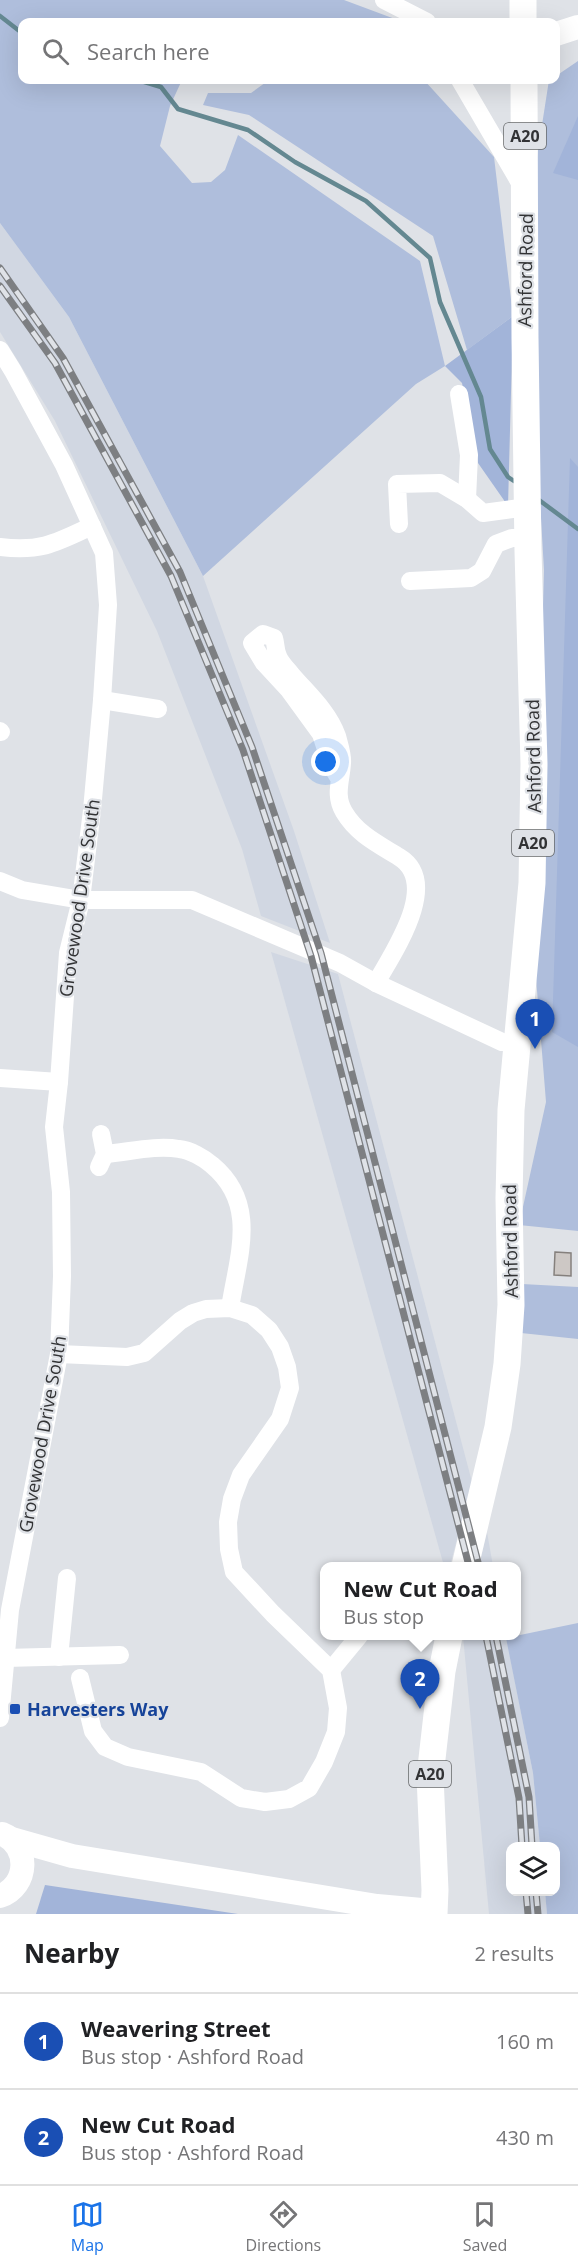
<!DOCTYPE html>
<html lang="en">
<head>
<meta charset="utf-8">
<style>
  body { margin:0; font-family:"Open Sans",sans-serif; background:#f6f6f6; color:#202124 }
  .controls { position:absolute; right:18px; bottom:18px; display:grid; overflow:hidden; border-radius:12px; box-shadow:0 6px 24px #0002 }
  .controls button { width:54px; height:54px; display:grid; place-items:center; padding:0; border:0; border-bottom:2px solid #e0e0e0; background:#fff; color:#202124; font:30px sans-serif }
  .you { position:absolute; left:326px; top:762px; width:21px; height:21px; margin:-15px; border:4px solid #fff; border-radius:50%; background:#1a73e8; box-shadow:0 0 0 9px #1a73e833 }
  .badge { display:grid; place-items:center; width:39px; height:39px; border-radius:50%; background:#1a73e8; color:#fff; font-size:20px; font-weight:700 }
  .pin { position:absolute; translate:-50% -50px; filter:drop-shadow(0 2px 3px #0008) }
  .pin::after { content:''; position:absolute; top:32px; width:21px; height:18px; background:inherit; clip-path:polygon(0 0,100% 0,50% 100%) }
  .popup { position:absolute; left:320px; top:1562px; width:201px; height:78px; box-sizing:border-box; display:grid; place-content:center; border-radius:12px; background:#fff; filter:drop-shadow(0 2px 4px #0005); font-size:20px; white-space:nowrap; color:#757577 }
  .popup b { font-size:22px; color:#202124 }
  .popup::after { content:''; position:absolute; left:50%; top:100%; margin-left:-12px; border:12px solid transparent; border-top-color:#fff }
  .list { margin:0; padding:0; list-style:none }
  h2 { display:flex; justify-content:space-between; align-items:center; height:78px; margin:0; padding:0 24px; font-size:26px }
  h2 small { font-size:20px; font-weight:400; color:#757577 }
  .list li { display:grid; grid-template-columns:39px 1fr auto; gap:18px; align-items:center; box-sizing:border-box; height:96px; padding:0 24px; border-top:2px solid #e0e0e0 }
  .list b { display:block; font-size:22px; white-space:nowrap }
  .list p { margin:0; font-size:20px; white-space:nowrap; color:#757577 }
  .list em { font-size:20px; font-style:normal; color:#757577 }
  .icon { flex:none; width:33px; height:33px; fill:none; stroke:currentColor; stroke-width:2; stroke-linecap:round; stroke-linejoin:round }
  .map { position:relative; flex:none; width:578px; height:1914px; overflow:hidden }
  .search { position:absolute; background:#fff; box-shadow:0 6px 24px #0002; left:18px; right:18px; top:18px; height:66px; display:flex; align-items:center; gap:15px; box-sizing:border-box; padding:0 21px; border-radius:12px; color:#757577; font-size:22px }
  .sheet { height:270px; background:#fff }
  nav { display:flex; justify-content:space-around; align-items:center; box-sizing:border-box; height:84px; border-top:2px solid #e0e0e0; background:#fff; font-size:16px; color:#757577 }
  nav a { display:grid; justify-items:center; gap:3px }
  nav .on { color:#1a73e8 }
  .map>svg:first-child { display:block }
  .built { fill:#d1d7e2 }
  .green { fill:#afbedc }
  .forest { fill:#a2b4d9 }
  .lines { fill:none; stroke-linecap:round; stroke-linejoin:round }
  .stream { stroke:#648891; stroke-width:4.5 }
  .building { fill:#cdc8c5; stroke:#85807d; stroke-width:1.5 }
  .street { stroke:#fff; stroke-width:18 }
  .secondary { stroke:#fff; stroke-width:24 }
  .primary { stroke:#fff; stroke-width:27 }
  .rail-casing { stroke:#7d7f82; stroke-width:7 }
  .rail { stroke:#dfe2e7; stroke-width:4.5; stroke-dasharray:14; stroke-linecap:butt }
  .transit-dot { fill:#1a4fb4; stroke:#dfe2e7; stroke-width:2 }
  .labels { text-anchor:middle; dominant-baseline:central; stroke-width:4.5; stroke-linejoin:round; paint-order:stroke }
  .shield { fill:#dfe2e7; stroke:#66686a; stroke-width:1.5 }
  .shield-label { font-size:16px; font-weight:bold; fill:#323335 }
  .street-label { font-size:18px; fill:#323335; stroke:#dfe2e7 }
  .transit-label { font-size:18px; font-weight:bold; fill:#164399; stroke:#dfe2e7; text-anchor:start }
</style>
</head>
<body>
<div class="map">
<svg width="578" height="1914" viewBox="0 0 578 1914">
  <rect width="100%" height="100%" fill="#dfe2e7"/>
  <g class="built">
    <path d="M 0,223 L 69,317 L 203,576 L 294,831 L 330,943 L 261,916 L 242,849 L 157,631 L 55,421 L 0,332 Z"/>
    <path d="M 271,952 L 338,974 L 472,1482 L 450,1566 L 444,1566 Z"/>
    <path d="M 487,1532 L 493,1566 L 479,1566 Z"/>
    <path d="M 463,1636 L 506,1636 L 533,1773 L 540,1846 L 510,1846 L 510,1892 L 545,1892 L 547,1914 L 489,1914 Z"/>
  </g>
  <g class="green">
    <path d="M 0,0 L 344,0 L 403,22 L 22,22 L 22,80 L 182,80 L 170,106 L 160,146 L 192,183 L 211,182 L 225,170 L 238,135 L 420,261 L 445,366 L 416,384 L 203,576 L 69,317 L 0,223 Z"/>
    <path d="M 578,61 L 578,1231 L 519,1225 L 546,1102 L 534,953 L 544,570 L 532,364 L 537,157 L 549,80 L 556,80 L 556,76 Z"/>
    <path d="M 269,80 L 424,80 L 494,157 L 513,316 L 467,350 L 433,236 L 249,115 L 203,105 L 208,93 L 251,93 Z"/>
    <path d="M 522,1284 L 578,1287 L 578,1339 L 521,1333 Z"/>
    <path d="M 578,1623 L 578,1914 L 547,1914 L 545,1892 L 556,1892 L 556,1846 L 540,1846 L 533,1773 L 506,1638 Z"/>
  </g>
  <g class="forest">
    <path d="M 578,116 L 578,180 L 553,173 Z"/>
    <path d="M 513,316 L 508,506 L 478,463 L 462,383 L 445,366 Z"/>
    <path d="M 570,458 L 578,467 L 578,1047 L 552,1032 Z"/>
    <path d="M 45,1885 L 238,1914 L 36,1914 Z"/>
  </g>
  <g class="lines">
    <g class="stream">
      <path d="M 0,16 L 22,33"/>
      <path d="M 138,80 L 161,87 L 178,109 L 248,130 L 295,162 L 366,201 L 430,258 L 440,302 L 481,397 L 490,449 L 508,477 L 514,481"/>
      <path d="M 539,500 L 578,529"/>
    </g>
  </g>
  <path class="building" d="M 555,1252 L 571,1253 L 571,1276 L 554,1275 Z"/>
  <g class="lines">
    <g class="street">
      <path d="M 384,0 L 427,22"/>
      <path d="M 460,80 L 523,188"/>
      <path d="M 0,350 L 13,371 L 64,465 L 104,553 L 108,605 L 102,700 L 92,810 L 81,900 L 68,953 L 59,1082 L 54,1127 L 61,1192 L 62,1276 L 59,1354 L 10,1610 L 0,1718"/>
      <path d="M 459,394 L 469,455 L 467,499"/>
      <path d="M 399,524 L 397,484 L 440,483 L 467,499 L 483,513 L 527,507"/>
      <path d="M 0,547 C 41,552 56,543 92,526"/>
      <path d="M 410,581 L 471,578 L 482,571 L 496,544 L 512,538 L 528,538"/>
      <path d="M 102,700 L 158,709"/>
      <path d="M 0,731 L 1,732"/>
      <path d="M 339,778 L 331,765 L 321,734 L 289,690 L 264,663 L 252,643 L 263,634 L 274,638 C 276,644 275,650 278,656 C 280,662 287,669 291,674 C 308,694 328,711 337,736 C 339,744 343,755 342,763 C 341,781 334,795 344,812 C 357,834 378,844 399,857 C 442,883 392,954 376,983"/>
      <path d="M 0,881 L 22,890 L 81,900 L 192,900 L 340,963 L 376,983 L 502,1042"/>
      <path d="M 0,1078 L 59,1082"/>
      <path d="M 105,1154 C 129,1152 156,1145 179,1149 C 190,1150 204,1158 212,1165 C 259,1204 238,1256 230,1308"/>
      <path d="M 99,1167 L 105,1154 L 101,1134"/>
      <path d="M 59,1354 L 127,1357 L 144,1353 L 180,1321 L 193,1313 L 206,1309 L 230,1308 L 252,1315 L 269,1330 L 280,1347 L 287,1367 L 290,1388 L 280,1419 L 241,1475 L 232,1499 L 228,1522 L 229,1549 L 234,1572 L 273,1614 L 331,1670 L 338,1708 L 336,1732 L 324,1762 L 309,1788 L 289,1799 L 265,1802 L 241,1798 L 201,1772 L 128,1757 L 105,1747 L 93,1731 L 80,1678"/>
      <path d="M 59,1657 L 67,1578"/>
      <path d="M 5,1658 L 120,1655"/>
      <path d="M 331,1670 L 359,1636"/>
    </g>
    <g class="secondary">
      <path d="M 556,34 L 578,27"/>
      <path d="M 12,1839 L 72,1856 L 377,1906 L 433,1911"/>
      <path d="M 0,1896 C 29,1886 30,1845 2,1834"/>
    </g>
    <g class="primary">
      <path d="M 523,0 L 523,22"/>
      <path d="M 465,1566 L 498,1427 L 507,1364 L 511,1305 L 509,1198 L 511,1110 L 532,883 L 534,764 L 528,551 L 525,338 L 524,80"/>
      <path d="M 434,1914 L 435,1890 L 430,1776 L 442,1671 L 449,1636"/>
    </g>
    <g class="rail-casing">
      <g id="rail">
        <path d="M 0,268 L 63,358 L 180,572 L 252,747 L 321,953 L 479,1566"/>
        <path d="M 0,286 L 55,363 L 171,576 L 243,750 L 311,956 L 469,1566"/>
        <path d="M 486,1636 L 519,1798 L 522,1846"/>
        <path d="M 496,1636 L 529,1797 L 532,1846"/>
        <path d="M 526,1892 L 528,1914"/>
        <path d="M 536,1892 L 538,1914"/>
      </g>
    </g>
    <use href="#rail" class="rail"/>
  </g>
  <rect class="transit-dot" x="9" y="1703" width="12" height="12" rx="3"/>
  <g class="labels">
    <g class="shield">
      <rect x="504" y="123" width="42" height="26" rx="4.5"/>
      <rect x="512" y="830" width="42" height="26" rx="4.5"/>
      <rect x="409" y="1761" width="42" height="26" rx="4.5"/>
    </g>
    <g class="shield-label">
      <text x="525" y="136">A20</text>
      <text x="533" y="843">A20</text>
      <text x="430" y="1774">A20</text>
    </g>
    <g class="street-label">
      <text transform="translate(525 270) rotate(-89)">Ashford Road</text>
      <text transform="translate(533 756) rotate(-91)">Ashford Road</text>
      <text transform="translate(79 898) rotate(-82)">Grovewood Drive South</text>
      <text transform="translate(510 1241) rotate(-91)">Ashford Road</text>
      <text transform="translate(42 1434) rotate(-80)">Grovewood Drive South</text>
    </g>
    <g class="transit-label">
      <text x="27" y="1709">Harvesters Way</text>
    </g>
  </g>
</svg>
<div class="controls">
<button><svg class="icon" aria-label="layers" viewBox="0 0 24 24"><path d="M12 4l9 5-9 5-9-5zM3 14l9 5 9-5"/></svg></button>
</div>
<div class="you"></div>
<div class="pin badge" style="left:535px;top:1049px;background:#1a4fb4">1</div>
<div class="pin badge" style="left:420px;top:1709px;background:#1a4fb4">2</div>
<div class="popup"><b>New Cut Road</b>Bus stop</div>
<div class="search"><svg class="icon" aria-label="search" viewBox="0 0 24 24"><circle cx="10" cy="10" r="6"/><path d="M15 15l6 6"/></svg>Search here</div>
</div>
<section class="sheet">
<h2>Nearby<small>2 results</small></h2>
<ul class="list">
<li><span class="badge" style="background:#1a4fb4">1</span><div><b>Weavering Street</b><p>Bus stop · Ashford Road</p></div><em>160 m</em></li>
<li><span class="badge" style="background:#1a4fb4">2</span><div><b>New Cut Road</b><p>Bus stop · Ashford Road</p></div><em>430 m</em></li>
</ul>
</section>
<nav>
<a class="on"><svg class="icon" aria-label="map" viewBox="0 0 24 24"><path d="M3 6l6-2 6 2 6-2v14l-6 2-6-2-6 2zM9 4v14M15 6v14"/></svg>Map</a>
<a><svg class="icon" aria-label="directions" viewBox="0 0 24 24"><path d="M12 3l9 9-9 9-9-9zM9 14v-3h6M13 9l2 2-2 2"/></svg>Directions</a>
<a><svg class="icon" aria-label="saved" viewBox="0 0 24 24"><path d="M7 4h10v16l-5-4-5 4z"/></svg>Saved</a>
</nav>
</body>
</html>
